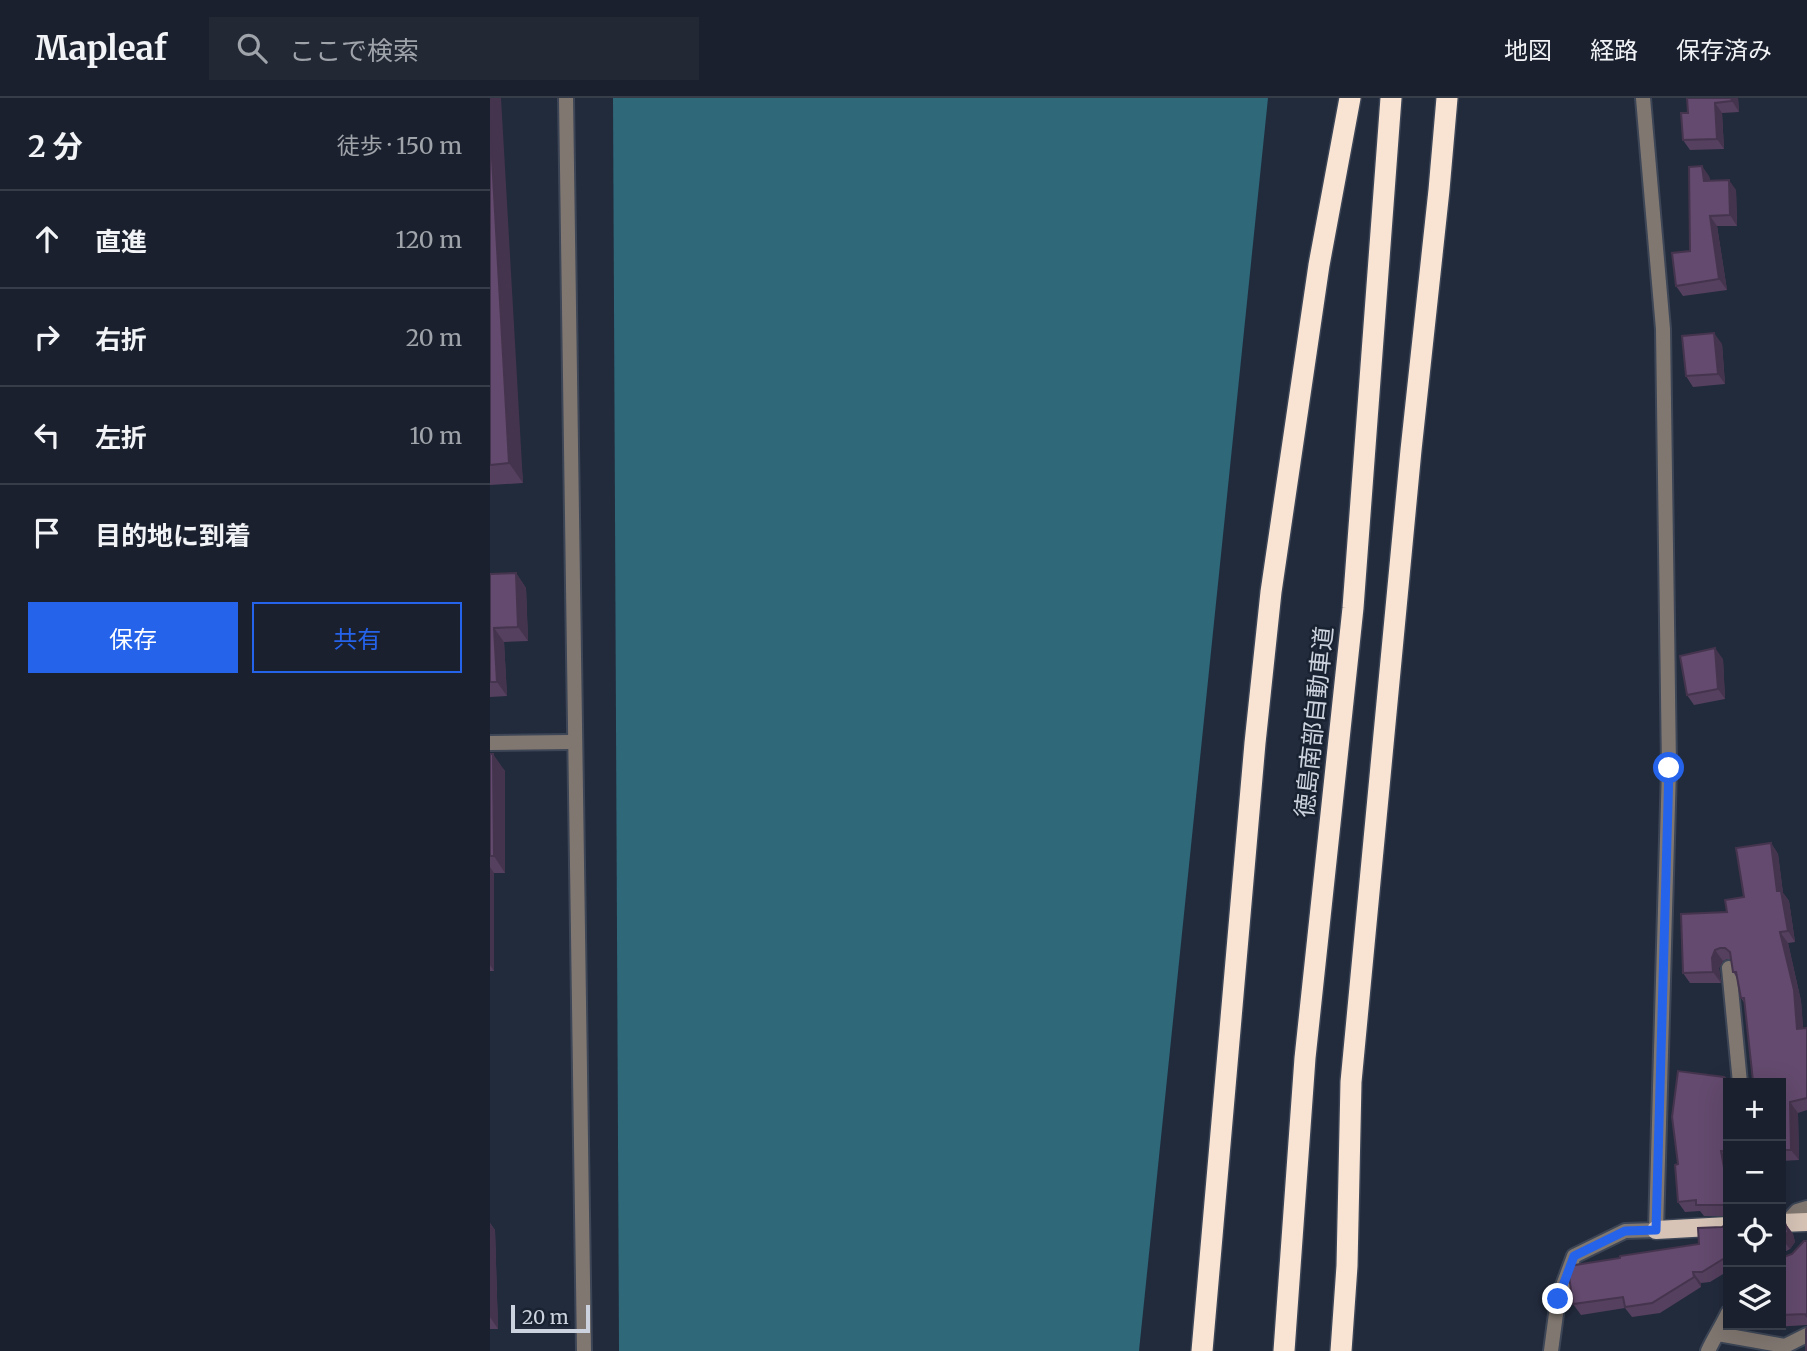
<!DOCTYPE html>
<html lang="ja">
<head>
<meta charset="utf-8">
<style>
  body { margin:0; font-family:Merriweather,"Noto Sans JP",serif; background:#232835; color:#f1f3f6 }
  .controls { position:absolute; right:21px; bottom:21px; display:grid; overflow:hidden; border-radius:0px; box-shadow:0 7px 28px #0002 }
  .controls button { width:63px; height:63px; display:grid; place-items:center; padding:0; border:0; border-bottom:2px solid #383e49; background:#1a202d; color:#f1f3f6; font:35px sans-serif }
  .scale { position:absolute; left:21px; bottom:18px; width:79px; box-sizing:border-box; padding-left:7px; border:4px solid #ccd3de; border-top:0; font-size:19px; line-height:24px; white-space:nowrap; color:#ccd3de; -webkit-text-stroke:5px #182231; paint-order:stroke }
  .stop { position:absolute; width:21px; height:21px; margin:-16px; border:5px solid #2563eb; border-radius:50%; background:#fff }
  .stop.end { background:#2563eb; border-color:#fff; box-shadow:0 2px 7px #0008 }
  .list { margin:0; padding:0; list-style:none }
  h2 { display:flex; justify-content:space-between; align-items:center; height:91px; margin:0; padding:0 28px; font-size:30px }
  h2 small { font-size:23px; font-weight:400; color:#9fa3aa }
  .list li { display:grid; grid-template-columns:46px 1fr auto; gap:21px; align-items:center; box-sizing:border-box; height:98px; padding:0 28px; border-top:2px solid #383e49 }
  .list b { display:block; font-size:26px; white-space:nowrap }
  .list em { font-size:23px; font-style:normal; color:#9fa3aa }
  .actions { display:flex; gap:14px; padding:21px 28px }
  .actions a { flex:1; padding:16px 0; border:2px solid #2563eb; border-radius:0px; text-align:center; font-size:24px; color:#2563eb }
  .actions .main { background:#2563eb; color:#fff }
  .icon { flex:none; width:38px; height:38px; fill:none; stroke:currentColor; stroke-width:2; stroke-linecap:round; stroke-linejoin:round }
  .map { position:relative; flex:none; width:1317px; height:1253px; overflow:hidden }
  header { display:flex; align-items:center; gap:42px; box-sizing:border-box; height:98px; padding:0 35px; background:#1a202d; border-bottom:2px solid #383e49 }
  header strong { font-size:33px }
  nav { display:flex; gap:38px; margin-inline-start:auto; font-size:24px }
  .search { width:490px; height:63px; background:#232835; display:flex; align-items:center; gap:18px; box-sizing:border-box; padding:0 24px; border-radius:0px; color:#9fa3aa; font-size:26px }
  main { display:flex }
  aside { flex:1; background:#1a202d }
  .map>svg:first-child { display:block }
  .water { fill:#2e6879 }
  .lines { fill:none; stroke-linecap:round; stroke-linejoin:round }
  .minor-casing { stroke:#3d4656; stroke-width:18 }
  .tertiary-casing { stroke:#3d4656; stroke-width:18 }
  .primary-casing { stroke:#3d4656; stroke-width:21 }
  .motorway-casing { stroke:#3d4656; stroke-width:24 }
  .minor { stroke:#817771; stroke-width:14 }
  .tertiary { stroke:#817771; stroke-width:14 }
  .primary { stroke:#d7c4b7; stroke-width:18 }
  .motorway { stroke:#f9e3d3; stroke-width:21 }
  .wall { fill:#55405f }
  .shaded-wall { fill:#45344d }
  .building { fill:#634a6e; stroke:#45344d; stroke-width:2 }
  .route { stroke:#2563eb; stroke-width:9 }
  .labels { text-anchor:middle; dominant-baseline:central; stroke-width:5; stroke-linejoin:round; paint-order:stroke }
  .street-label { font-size:24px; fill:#ccd3de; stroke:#182231 }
</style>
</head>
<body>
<header>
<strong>Mapleaf</strong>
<div class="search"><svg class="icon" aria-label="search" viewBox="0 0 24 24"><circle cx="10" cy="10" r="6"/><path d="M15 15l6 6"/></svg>ここで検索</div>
<nav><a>地図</a><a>経路</a><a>保存済み</a></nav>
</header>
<main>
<aside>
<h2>2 分<small>徒歩 · 150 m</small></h2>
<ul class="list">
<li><svg class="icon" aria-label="ahead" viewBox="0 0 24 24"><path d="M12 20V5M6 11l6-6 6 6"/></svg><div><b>直進</b></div><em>120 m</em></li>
<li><svg class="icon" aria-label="right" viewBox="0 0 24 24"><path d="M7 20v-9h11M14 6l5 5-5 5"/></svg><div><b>右折</b></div><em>20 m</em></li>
<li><svg class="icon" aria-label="left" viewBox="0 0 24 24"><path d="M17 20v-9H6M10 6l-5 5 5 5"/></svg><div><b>左折</b></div><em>10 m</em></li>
<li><svg class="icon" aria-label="arrive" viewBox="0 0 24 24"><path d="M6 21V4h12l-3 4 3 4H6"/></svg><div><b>目的地に到着</b></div></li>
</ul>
<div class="actions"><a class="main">保存</a><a>共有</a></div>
</aside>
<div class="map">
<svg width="1317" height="1253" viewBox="0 0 1317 1253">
  <rect width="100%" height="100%" fill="#222b3c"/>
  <path class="water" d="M 123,0 L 778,0 L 649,1253 L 129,1253 Z"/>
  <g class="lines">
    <g class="minor-casing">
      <g id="minor">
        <path d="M 1239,870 L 1250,985"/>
        <path d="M 1297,1124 L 1307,1113 L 1317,1110"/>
        <path d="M 1228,1236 L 1295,1248 L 1317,1237"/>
        <path d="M 1061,1253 L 1068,1201 L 1084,1158 L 1135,1133 L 1166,1132 L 1179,670 L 1173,231 L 1153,0"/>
        <path d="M 1218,1253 C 1224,1240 1232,1228 1238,1215"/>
      </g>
    </g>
    <g class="tertiary-casing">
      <g id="tertiary">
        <path d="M 76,0 L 94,1253"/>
        <path d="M 0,645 L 80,644"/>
      </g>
    </g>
    <g class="primary-casing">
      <g id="primary">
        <path d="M 1291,1125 L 1317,1124"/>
        <path d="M 1166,1132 L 1238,1128"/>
      </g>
    </g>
    <g class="motorway-casing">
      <g id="motorway">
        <path d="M 712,1253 L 765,645 L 781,494 L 829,167 L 860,0"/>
        <path d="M 794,1253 L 815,960 L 863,510 L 901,0"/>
        <path d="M 851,1253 L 857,1168 L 861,984 L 921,352 L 949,92 L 957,0"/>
      </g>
    </g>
    <use href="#minor" class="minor"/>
    <use href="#tertiary" class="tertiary"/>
    <use href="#primary" class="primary"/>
    <use href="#motorway" class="motorway"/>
  </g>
  <g class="wall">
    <path d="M 0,0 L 33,385 L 0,387 Z"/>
    <path d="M 1197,0 L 1248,0 L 1249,14 L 1232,15 L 1234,51 L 1200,52 L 1193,42 L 1198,15 Z"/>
    <path d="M 1219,78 L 1220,83 L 1246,92 L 1247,128 L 1227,128 L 1237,192 L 1193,198 L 1186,188 L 1200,153 Z"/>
    <path d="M 1232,246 L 1235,286 L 1203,289 L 1196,278 Z"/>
    <path d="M 26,475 L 36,490 L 38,543 L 14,544 L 17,598 L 0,599 L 0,476 Z"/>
    <path d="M 1233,561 L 1235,601 L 1204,607 L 1197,597 Z"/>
    <path d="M 0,656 L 15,673 L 15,775 L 4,775 L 4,873 L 0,873 Z"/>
    <path d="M 1281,745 L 1288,756 L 1293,795 L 1299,803 L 1305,844 L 1298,845 L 1311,903 L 1313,930 L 1317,930 L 1317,1012 L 1308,1015 L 1309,1062 L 1291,1063 L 1291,985 L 1238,985 L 1238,1118 L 1214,1118 L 1210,1113 L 1195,1114 L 1188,1104 L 1188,1066 L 1238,983 L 1243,984 L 1263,983 L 1255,906 L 1251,900 L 1247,880 L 1243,874 L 1241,861 L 1237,861 L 1233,863 L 1229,870 L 1231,885 L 1200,885 L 1193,875 L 1237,814 L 1254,799 Z"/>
    <path d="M 0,1125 L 5,1132 L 8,1231 L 0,1231 Z"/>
    <path d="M 1238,1125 L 1238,1173 L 1220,1184 L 1211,1185 L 1211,1189 L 1170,1215 L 1142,1219 L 1135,1210 L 1091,1217 L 1083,1206 L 1130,1160 L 1209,1146 L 1232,1129 Z"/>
    <path d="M 1291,1125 L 1295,1125 L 1303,1136 L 1305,1144 L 1300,1151 L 1291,1156 Z"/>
    <path d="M 1317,1143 L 1317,1227 L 1254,1231 L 1251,1227 L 1291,1227 L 1291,1160 L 1302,1156 Z"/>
  </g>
  <g class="shaded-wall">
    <path d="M 0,0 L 11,0 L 33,385 L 19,365 L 0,24 Z"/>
    <path d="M 1241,0 L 1248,0 L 1249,14 L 1242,3 Z"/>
    <path d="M 1225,5 L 1232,15 L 1234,51 L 1227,41 Z"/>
    <path d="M 1212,68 L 1219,78 L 1222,93 L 1214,83 Z"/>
    <path d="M 1239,82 L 1246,92 L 1247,128 L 1240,117 Z"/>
    <path d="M 1220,118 L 1227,128 L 1237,192 L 1229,181 Z"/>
    <path d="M 1224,235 L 1232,246 L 1235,286 L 1228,276 Z"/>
    <path d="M 26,475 L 36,490 L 38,543 L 28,529 Z"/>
    <path d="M 4,530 L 14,544 L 17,598 L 7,584 Z"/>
    <path d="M 1225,550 L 1233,561 L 1235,601 L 1228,591 Z"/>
    <path d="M 3,656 L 15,673 L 15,775 L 4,758 Z"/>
    <path d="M 1281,745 L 1288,756 L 1293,795 L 1299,803 L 1305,844 L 1298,833 L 1287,793 Z"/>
    <path d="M 0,769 L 4,775 L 4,873 L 0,867 Z"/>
    <path d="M 1290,834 L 1298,845 L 1311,903 L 1314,941 L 1307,931 Z"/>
    <path d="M 1225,852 L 1233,863 L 1229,870 L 1231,885 L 1223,874 L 1222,860 Z"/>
    <path d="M 1300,1004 L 1308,1015 L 1309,1062 L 1301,1052 Z"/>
    <path d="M 1231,1053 L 1238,1063 L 1238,1092 Z"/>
    <path d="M 0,1125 L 5,1132 L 8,1231 L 0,1219 Z"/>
    <path d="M 1295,1125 L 1303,1136 L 1305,1144 L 1300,1151 L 1292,1141 Z"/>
    <path d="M 1203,1174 L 1211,1185 L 1211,1189 L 1204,1179 Z"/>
  </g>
  <g class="building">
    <path d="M 1197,0 L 1241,0 L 1242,3 L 1225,5 L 1227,41 L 1193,42 L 1191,15 L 1198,15 Z"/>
    <path d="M 0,24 L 19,365 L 0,367 Z"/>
    <path d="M 1212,68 L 1214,83 L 1239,82 L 1240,117 L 1220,118 L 1229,181 L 1186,188 L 1182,155 L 1200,153 L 1199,69 Z"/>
    <path d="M 1224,235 L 1228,276 L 1196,278 L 1192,238 Z"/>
    <path d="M 26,475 L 28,529 L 4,530 L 7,584 L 0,584 L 0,476 Z"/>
    <path d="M 1225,550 L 1228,591 L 1197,597 L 1190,558 Z"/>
    <path d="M 0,656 L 3,656 L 4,758 L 0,758 Z"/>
    <path d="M 1281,745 L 1287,793 L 1291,793 L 1298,833 L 1290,834 L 1304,892 L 1307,931 L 1317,930 L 1317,1000 L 1300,1004 L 1301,1052 L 1291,1052 L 1291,985 L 1238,985 L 1238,1053 L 1231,1053 L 1238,1092 L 1238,1110 L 1235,1107 L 1206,1107 L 1206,1102 L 1188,1104 L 1185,1067 L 1188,1066 L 1182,1019 L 1188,973 L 1234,979 L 1238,983 L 1243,984 L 1249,981 L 1263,983 L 1254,900 L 1251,900 L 1246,874 L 1243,874 L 1240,854 L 1235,850 L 1230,850 L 1225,852 L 1222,860 L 1223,874 L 1193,875 L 1191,816 L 1237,814 L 1235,802 L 1254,799 L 1246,750 Z"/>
    <path d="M 1238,1125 L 1238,1158 L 1212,1174 L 1203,1174 L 1204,1179 L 1162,1205 L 1135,1209 L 1133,1199 L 1083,1206 L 1078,1171 L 1079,1168 L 1130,1160 L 1130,1158 L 1209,1146 L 1208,1130 L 1232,1129 Z"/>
    <path d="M 1291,1125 L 1295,1125 L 1298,1134 L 1291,1142 Z"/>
    <path d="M 1314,1143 L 1317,1143 L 1317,1219 L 1316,1216 L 1291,1217 L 1291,1160 L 1302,1156 Z"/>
    <path d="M 1317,1229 L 1317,1253 L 1316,1253 L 1316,1232 Z"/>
  </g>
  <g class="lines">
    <path class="route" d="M 1068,1201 L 1084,1158 L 1135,1133 L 1166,1132 L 1179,670"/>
  </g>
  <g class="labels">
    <g class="street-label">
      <text transform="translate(824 624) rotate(-84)">徳島南部自動車道</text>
    </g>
  </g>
</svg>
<div class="controls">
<button>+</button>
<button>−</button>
<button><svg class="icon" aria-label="locate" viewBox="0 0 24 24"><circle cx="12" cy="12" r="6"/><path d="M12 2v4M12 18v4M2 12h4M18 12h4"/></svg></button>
<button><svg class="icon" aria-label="layers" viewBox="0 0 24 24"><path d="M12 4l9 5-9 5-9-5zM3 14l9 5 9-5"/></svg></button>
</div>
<div class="scale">20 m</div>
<div class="stop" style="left:1179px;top:670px"></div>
<div class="stop end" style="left:1068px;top:1201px"></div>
</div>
</main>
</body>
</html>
